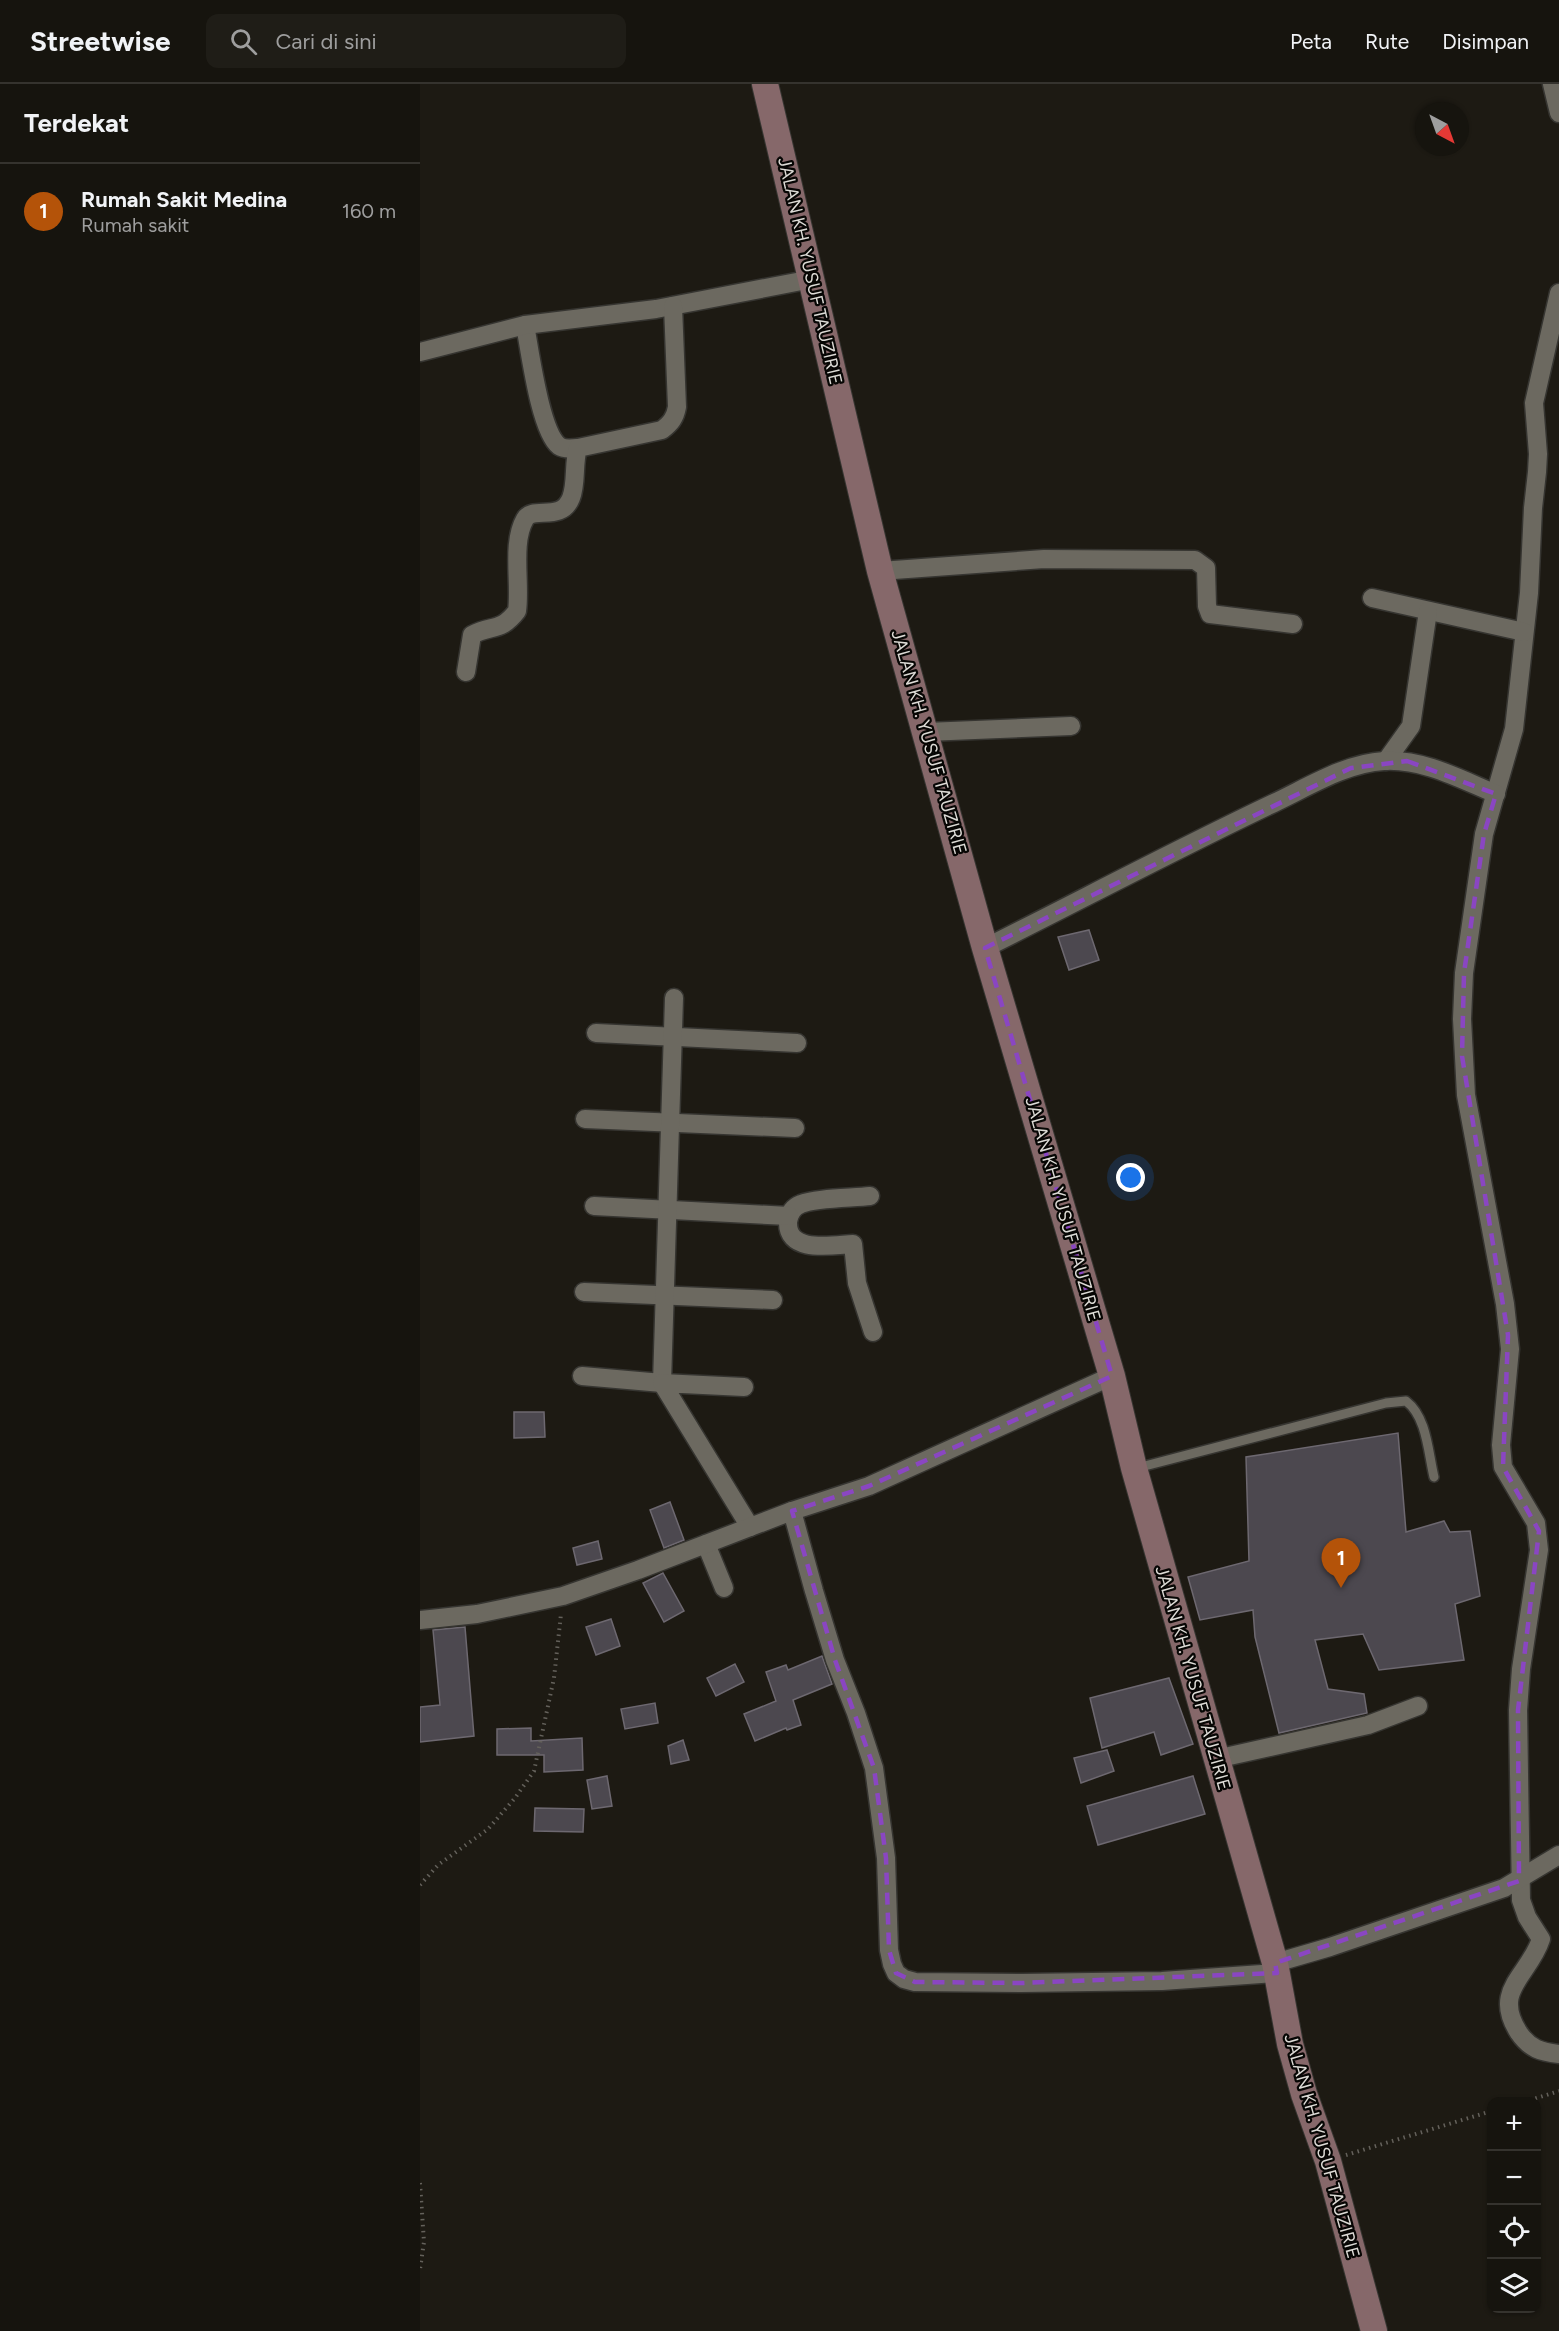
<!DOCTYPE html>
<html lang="id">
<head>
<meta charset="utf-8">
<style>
  body { margin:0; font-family:Figtree,sans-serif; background:#1f1d17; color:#f1f3f6 }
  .controls { position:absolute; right:18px; bottom:18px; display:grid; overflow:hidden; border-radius:12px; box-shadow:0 2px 4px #0004 }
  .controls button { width:54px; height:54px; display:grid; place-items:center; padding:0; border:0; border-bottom:2px solid #35332e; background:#16140e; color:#f1f3f6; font:30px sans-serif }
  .compass { position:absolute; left:995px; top:18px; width:54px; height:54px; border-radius:50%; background:#16140e; box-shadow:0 2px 4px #0004; rotate:139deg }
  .you { position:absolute; left:711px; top:1094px; width:21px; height:21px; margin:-15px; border:4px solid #fff; border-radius:50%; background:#1a73e8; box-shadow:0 0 0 9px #1a73e833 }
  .badge { display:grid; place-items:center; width:39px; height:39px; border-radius:50%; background:#b45309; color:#fff; font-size:20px; font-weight:700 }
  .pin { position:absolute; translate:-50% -50px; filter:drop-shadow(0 2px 3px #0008) }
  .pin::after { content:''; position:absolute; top:32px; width:21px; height:18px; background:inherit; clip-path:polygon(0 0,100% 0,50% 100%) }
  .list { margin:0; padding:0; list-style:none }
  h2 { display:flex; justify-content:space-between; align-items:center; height:78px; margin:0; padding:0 24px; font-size:26px }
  h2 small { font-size:20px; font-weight:400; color:#9e9e9e }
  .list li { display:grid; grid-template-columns:39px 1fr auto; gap:18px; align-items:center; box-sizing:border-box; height:96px; padding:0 24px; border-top:2px solid #35332e }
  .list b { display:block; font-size:22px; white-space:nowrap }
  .list p { margin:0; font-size:20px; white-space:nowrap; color:#9e9e9e }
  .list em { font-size:20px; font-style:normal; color:#9e9e9e }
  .icon { flex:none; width:33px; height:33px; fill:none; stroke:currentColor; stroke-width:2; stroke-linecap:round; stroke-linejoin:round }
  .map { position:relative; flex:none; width:1139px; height:2247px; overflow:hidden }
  header { display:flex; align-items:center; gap:36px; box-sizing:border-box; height:84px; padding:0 30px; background:#16140e; border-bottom:2px solid #35332e }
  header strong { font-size:28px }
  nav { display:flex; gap:33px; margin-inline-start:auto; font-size:21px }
  .search { width:420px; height:54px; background:#1f1d17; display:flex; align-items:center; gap:15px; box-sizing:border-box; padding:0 21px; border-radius:12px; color:#9e9e9e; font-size:22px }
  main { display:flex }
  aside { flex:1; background:#16140e }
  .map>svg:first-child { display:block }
  .building { fill:#4c484f; stroke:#6d6870; stroke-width:1.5 }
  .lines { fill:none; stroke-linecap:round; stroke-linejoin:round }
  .lane-casing { stroke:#363531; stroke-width:12 }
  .street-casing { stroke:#363531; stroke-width:21 }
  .secondary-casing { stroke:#363531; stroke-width:28 }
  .path { stroke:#64615b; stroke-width:4; stroke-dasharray:1.5 4.5; stroke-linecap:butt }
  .lane { stroke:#6c6960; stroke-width:9 }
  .street { stroke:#6c6960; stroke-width:18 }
  .secondary { stroke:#86686a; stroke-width:26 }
  .marked { fill:none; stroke:#8a46c2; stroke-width:4.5; stroke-dasharray:12 8; stroke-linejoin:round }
  .labels { text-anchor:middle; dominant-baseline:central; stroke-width:4.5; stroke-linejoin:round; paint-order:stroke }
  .street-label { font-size:18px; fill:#dddbd6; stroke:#070604 }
</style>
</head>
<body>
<header>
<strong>Streetwise</strong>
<div class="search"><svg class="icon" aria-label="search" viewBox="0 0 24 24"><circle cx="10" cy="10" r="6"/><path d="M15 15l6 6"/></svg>Cari di sini</div>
<nav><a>Peta</a><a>Rute</a><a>Disimpan</a></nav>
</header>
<main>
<aside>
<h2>Terdekat<small></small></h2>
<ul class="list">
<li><span class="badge">1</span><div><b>Rumah Sakit Medina</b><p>Rumah sakit</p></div><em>160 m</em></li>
</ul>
</aside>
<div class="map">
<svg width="1139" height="2247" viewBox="0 0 1139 2247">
  <rect width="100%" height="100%" fill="#1d1a13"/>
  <g class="building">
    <path d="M 669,846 L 679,876 L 649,886 L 638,853 Z"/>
    <path d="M 94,1328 L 124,1328 L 125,1353 L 94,1354 Z"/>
    <path d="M 978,1349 L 986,1448 L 1024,1437 L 1030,1448 L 1050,1447 L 1060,1512 L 1035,1520 L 1044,1576 L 959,1586 L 943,1550 L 895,1556 L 908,1605 L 944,1610 L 947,1629 L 859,1649 L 835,1553 L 833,1526 L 780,1536 L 768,1493 L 829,1477 L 826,1373 Z"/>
    <path d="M 250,1418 L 264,1456 L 244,1464 L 230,1426 Z"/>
    <path d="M 178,1457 L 182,1475 L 157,1481 L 153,1464 Z"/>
    <path d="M 243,1489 L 264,1527 L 244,1538 L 223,1499 Z"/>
    <path d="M 191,1535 L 200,1562 L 176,1571 L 166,1543 Z"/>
    <path d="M 45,1543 L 54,1652 L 0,1658 L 0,1623 L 20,1621 L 13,1546 Z"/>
    <path d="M 402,1572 L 412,1600 L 373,1616 L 381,1641 L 367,1646 L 366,1644 L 335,1657 L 324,1630 L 356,1617 L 346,1588 L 366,1581 L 368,1586 Z"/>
    <path d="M 315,1580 L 324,1598 L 296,1612 L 287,1594 Z"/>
    <path d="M 749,1594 L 773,1660 L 741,1671 L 734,1648 L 682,1664 L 670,1614 Z"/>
    <path d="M 235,1619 L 238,1639 L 205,1645 L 201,1625 Z"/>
    <path d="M 111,1644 L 111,1657 L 162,1654 L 163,1686 L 124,1688 L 124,1671 L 77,1671 L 77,1645 Z"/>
    <path d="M 263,1656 L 269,1676 L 251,1680 L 248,1662 Z"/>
    <path d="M 687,1666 L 694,1687 L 661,1699 L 654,1674 Z"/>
    <path d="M 187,1692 L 192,1722 L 172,1725 L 167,1696 Z"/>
    <path d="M 773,1692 L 785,1730 L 678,1761 L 667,1722 Z"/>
    <path d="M 115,1724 L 164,1725 L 163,1748 L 114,1747 Z"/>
  </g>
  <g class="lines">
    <g class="lane-casing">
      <path id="lane" d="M 717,1384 L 966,1319 L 986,1317 C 1007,1333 1008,1368 1014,1393"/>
    </g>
    <g class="street-casing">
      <g id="street">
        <path d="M 1132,0 L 1139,29"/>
        <path d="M 1139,209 L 1114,319 L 1118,370 L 1117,388 L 1113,424 L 1109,509 L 1094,645 L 1064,750 L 1044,889 L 1042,935 L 1046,1011 L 1085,1220 L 1090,1265 L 1081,1361 L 1083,1383 L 1116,1439 L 1119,1466 L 1101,1585 L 1098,1626 L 1101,1816 L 1107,1833 L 1121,1855 C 1109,1892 1071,1906 1099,1949 C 1110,1965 1121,1968 1139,1970"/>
        <path d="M 105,241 C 110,267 120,347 139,362 C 145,366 152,364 158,364"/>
        <path d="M 0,268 L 105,241 L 236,225 L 392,195"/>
        <path d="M 460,487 L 624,475 L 775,476 L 786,484 L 787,522 L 790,530 L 873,540"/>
        <path d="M 952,514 L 1104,548"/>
        <path d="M 46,588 L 52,551 C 72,540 80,549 97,527 C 101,500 91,459 105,435 C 113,421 141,439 151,414 C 157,399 153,380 158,364 L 242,346 C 251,339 255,334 257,323 L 253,222"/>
        <path d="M 506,648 L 651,642"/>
        <path d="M 966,677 L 991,642 L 1008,527"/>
        <path d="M 565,864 C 661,816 757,765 854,719 C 888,703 926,679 964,677 C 1004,675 1040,695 1076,710"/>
        <path d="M 176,949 L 377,959"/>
        <path d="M 165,1035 L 375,1044"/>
        <path d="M 450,1112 C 433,1114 395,1114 381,1120 C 373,1123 369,1130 368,1138 C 367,1170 412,1161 433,1160 L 437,1199 L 453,1248"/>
        <path d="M 174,1122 L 369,1132"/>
        <path d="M 164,1208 L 353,1216"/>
        <path d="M 162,1292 L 242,1299 L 254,914"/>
        <path d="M 324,1303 L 242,1299 L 330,1443"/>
        <path d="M 372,1427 L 394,1507 L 415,1576 L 436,1629 L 454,1684 L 466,1774 L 469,1866 L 472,1880 L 476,1889 L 484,1895 L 495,1898 L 602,1899 L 742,1897 L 857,1889"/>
        <path d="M 286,1460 L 304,1504"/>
        <path d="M 0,1536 L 57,1530 L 143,1512 L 218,1486 L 372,1427 L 449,1402 L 692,1292"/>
        <path d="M 796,1675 L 948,1641 L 998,1622"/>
        <path d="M 855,1879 L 910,1863 L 1084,1804 L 1139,1771"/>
      </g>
    </g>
    <g class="secondary-casing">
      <path id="secondary" d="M 345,0 L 460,487 L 565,864 L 692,1292 L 714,1384 L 855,1879 L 870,1960 L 884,2010 L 908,2077 L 954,2247"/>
    </g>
    <g class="path">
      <path d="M 0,1801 L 18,1781 L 68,1745 L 95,1714 L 114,1687 L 134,1594 L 141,1530"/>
      <path d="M 1104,2018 L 1139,2007"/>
      <path d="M 926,2071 L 1072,2027"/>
      <path d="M 0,2099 L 4,2158 L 0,2185"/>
    </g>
    <use href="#lane" class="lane"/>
    <use href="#street" class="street"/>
    <use href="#secondary" class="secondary"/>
  </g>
  <path class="marked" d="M 987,677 L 1076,710 L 1064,750 L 1044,889 L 1042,972 L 1088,1251 L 1083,1383 L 1119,1447 L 1098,1626 L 1099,1797 L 855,1879 L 857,1889 L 602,1899 L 495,1898 L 476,1889 L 469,1866 L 466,1774 L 454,1684 L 415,1576 L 372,1427 L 449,1402 L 692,1292 L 565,864 L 931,684 Z"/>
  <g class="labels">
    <g class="street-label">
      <text transform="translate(390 187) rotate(77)">JALAN KH. YUSUF TAUZIRIE</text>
      <text transform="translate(509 658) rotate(74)">JALAN KH. YUSUF TAUZIRIE</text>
      <text transform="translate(643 1125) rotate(74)">JALAN KH. YUSUF TAUZIRIE</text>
      <text transform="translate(773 1594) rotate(74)">JALAN KH. YUSUF TAUZIRIE</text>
      <text transform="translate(902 2062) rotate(74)">JALAN KH. YUSUF TAUZIRIE</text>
    </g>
  </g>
</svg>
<div class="controls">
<button>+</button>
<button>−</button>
<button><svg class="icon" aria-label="locate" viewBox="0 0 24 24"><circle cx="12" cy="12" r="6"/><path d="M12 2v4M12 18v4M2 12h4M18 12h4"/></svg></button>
<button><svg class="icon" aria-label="layers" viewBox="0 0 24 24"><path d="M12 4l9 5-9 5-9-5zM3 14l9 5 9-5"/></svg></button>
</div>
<svg class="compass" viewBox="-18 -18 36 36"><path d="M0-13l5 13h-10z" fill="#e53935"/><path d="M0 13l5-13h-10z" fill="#9e9e9e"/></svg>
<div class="you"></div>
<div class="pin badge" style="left:921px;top:1504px">1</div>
</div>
</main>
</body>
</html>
